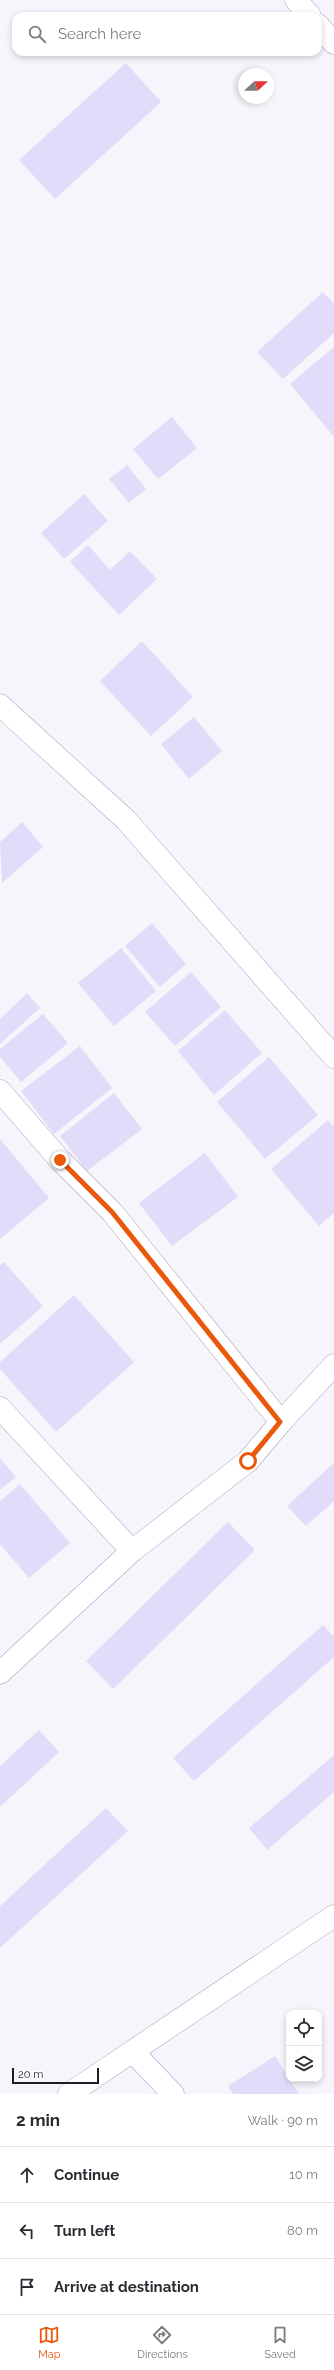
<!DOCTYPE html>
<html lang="en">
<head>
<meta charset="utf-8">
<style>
  body { margin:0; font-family:Raleway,sans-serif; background:#f2f2f3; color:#2b2b33 }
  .controls { position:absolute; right:12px; bottom:12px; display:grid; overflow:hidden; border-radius:8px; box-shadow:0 2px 6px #0003 }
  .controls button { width:36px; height:36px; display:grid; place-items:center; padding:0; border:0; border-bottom:1px solid #e1e1e2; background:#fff; color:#2b2b33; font:20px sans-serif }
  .compass { position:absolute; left:238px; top:68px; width:36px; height:36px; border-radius:50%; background:#fff; box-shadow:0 2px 6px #0003; rotate:68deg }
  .scale { position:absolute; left:12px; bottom:10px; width:87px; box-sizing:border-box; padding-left:4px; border:2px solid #1f1c27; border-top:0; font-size:11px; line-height:14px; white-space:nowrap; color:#1f1c27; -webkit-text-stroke:3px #fff; paint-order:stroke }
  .stop { position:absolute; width:12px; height:12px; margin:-9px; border:3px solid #ea580c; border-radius:50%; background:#fff }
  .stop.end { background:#ea580c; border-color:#fff; box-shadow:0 1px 4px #0008 }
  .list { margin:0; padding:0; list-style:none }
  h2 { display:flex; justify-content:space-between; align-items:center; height:52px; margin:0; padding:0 16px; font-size:17px }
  h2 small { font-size:13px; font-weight:400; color:#7c7c81 }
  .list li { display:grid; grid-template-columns:26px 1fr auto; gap:12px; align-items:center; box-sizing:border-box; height:56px; padding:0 16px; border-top:1px solid #e1e1e2 }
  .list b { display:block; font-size:15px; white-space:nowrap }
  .list em { font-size:13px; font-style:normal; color:#7c7c81 }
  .icon { flex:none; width:22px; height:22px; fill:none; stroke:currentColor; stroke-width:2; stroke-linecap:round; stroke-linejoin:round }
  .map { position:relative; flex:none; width:334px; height:2094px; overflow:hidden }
  .search { position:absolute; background:#fff; box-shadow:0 2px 6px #0003; left:12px; right:12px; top:12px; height:44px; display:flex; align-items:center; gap:10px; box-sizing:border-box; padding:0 14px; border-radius:12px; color:#7c7c81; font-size:15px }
  .sheet { height:220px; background:#fff }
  nav { display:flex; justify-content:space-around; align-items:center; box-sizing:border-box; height:56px; border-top:1px solid #e1e1e2; background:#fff; font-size:11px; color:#7c7c81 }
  nav a { display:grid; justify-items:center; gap:2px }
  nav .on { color:#ea580c }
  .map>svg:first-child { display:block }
  .building { fill:#e3dbfa }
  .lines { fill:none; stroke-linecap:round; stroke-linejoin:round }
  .street-casing { stroke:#aaa2bf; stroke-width:23 }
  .street { stroke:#fff; stroke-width:22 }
  .route { stroke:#ea580c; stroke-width:5 }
</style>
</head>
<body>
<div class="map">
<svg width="334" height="2094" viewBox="0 0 334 2094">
  <rect width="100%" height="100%" fill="#f7f5fc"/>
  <g class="building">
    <path d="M 126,63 L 161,102 L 55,199 L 19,160 Z"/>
    <path d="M 323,292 L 334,304 L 334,333 L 283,379 L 257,352 Z"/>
    <path d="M 334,347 L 334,437 L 290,384 Z"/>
    <path d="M 172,417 L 197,448 L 158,479 L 133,449 Z"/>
    <path d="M 127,465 L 146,489 L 129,503 L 109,479 Z"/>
    <path d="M 84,494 L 108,521 L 64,559 L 41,533 Z"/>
    <path d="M 88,545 L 110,570 L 130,551 L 157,579 L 119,615 L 70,562 Z"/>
    <path d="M 142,641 L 193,697 L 151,736 L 100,681 Z"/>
    <path d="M 194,717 L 222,751 L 189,779 L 161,744 Z"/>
    <path d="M 22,822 L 43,847 L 2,883 L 0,842 Z"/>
    <path d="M 152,923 L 186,964 L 160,987 L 125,946 Z"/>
    <path d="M 121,948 L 156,991 L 114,1026 L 78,983 Z"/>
    <path d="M 191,972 L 221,1007 L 175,1046 L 145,1012 Z"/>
    <path d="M 27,993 L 40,1008 L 0,1044 L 0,1019 Z"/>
    <path d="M 225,1010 L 262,1053 L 214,1095 L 178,1051 Z"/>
    <path d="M 43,1014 L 68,1043 L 21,1082 L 0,1057 L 0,1049 Z"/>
    <path d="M 80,1046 L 112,1088 L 54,1134 L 21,1091 Z"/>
    <path d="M 269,1057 L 318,1115 L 265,1159 L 217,1102 Z"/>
    <path d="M 114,1093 L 142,1129 L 87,1171 L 60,1136 Z"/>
    <path d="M 328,1120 L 334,1127 L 334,1213 L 319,1226 L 271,1169 Z"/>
    <path d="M 0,1139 L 49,1198 L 0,1239 Z"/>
    <path d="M 205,1153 L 238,1197 L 172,1246 L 139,1203 Z"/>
    <path d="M 4,1262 L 43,1306 L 0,1344 L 0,1265 Z"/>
    <path d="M 74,1295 L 134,1362 L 56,1432 L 0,1369 L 0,1362 Z"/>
    <path d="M 0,1458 L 16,1477 L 0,1490 Z"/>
    <path d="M 334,1463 L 334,1501 L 306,1526 L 287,1506 Z"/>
    <path d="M 20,1484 L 70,1543 L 29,1578 L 0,1544 L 0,1501 Z"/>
    <path d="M 228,1522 L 255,1550 L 113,1689 L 86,1661 Z"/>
    <path d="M 323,1625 L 334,1637 L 334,1657 L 194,1781 L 173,1758 Z"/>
    <path d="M 39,1730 L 59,1752 L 0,1807 L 0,1766 Z"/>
    <path d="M 334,1755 L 334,1792 L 267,1850 L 249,1828 Z"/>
    <path d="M 106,1808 L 128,1831 L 0,1948 L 0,1906 Z"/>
    <path d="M 275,2056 L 299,2094 L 233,2094 L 228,2086 Z"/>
  </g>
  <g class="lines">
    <g class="street-casing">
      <g id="street">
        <path d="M 296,0 L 310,16"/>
        <path d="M 318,25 L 334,43"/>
        <path d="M 0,705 L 126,820 L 334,1057"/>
        <path d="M 0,1091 L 60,1160 L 112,1212 L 281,1422"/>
        <path d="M 0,1408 L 132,1551"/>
        <path d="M 0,1673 L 132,1551 L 248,1461 L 281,1422 L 334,1365"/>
        <path d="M 133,2052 L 173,2094"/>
        <path d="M 69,2094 L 334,1916"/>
      </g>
    </g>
    <use href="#street" class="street"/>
  </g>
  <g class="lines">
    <path class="route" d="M 60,1160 L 112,1212 L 280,1422 L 248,1461"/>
  </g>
</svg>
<div class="controls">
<button><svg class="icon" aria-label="locate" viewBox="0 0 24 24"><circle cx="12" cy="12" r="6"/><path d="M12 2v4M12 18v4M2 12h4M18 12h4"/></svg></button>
<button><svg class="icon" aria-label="layers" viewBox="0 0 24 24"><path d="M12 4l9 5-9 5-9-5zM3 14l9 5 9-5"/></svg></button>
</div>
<svg class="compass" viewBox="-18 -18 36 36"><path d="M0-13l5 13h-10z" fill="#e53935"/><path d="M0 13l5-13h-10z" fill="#7c7c81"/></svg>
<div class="scale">20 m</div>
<div class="stop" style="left:248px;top:1461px"></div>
<div class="stop end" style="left:60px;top:1160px"></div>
<div class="search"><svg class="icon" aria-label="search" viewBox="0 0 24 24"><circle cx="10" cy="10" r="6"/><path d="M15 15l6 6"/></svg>Search here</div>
</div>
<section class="sheet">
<h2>2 min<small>Walk · 90 m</small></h2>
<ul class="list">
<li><svg class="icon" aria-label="ahead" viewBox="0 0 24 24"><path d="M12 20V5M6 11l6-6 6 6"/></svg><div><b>Continue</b></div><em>10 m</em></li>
<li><svg class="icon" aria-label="left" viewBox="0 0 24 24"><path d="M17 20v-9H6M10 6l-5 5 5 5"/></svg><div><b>Turn left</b></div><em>80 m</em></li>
<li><svg class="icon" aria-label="arrive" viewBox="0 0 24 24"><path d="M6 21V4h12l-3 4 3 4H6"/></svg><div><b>Arrive at destination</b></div></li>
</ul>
</section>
<nav>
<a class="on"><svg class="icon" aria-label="map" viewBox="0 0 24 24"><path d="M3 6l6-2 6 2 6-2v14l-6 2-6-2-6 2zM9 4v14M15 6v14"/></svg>Map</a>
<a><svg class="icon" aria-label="directions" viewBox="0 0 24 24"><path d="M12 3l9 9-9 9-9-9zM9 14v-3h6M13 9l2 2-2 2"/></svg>Directions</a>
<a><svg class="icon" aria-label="saved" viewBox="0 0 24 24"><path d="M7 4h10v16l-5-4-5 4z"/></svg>Saved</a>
</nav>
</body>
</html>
